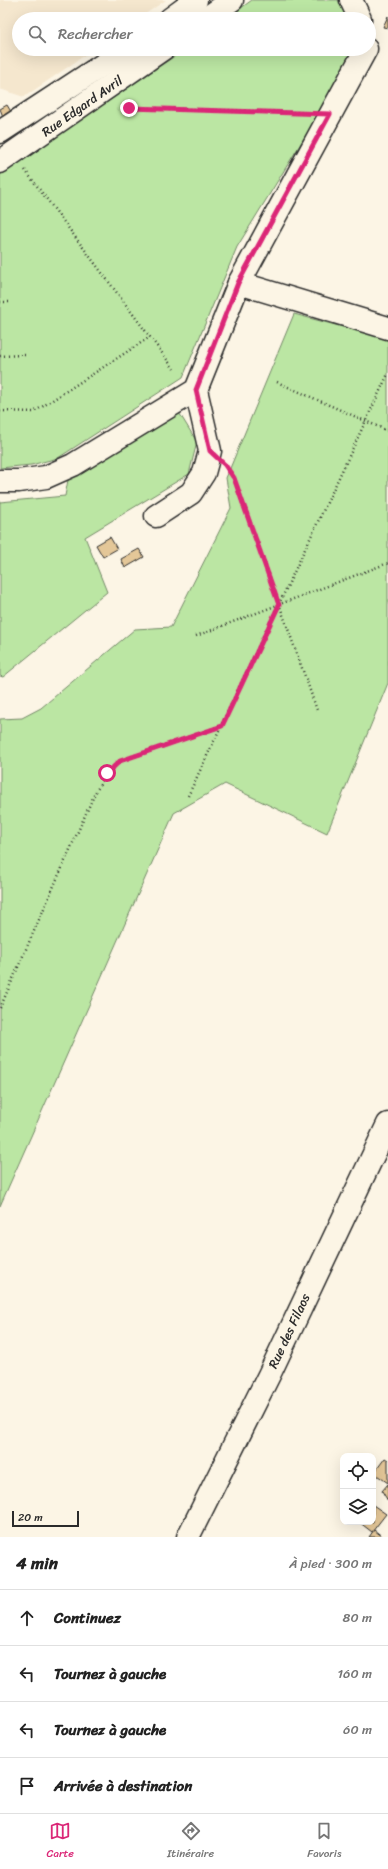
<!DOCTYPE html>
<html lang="fr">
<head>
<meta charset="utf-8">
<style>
  body { margin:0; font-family:Sriracha,sans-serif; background:#f2f2f2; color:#222 }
  .controls { position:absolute; right:12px; bottom:12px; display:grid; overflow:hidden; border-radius:8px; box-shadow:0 4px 16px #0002 }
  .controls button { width:36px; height:36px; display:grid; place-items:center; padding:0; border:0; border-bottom:1px solid #e0e0e0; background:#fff; color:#222; font:20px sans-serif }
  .scale { position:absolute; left:12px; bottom:10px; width:67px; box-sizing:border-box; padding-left:4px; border:2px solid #2b2b2b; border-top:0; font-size:11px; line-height:14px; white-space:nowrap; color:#2b2b2b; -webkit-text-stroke:3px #fcf5e5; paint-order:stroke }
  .stop { position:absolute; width:12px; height:12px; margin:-9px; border:3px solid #db2777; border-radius:50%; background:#fff }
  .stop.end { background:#db2777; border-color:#fff; box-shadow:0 1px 4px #0008 }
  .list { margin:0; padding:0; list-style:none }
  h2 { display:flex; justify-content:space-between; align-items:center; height:52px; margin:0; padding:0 16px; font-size:17px }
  h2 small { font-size:13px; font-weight:400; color:#767676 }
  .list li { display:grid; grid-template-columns:26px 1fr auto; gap:12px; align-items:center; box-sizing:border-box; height:56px; padding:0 16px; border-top:1px solid #e0e0e0 }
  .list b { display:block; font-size:15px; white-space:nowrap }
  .list em { font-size:13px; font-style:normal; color:#767676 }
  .icon { flex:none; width:22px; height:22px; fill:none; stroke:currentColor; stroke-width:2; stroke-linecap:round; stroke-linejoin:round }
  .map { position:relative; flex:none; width:388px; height:1537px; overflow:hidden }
  .search { position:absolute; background:#fff; box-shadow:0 4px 16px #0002; left:12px; right:12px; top:12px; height:44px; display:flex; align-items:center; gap:10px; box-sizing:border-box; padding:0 14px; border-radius:22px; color:#767676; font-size:15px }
  .sheet { height:276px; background:#fff }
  nav { display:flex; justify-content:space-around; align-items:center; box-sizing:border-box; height:56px; border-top:1px solid #e0e0e0; background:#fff; font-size:11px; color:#767676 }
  nav a { display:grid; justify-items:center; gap:2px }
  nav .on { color:#db2777 }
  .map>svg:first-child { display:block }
  .built { fill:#f5e7ce }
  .green { fill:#bbe6a3; stroke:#738867 }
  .building { fill:#e4c798; stroke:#2b2b2b }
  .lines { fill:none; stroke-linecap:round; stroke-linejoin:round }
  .minor-casing { stroke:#2b2b2b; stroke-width:25 }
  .path { stroke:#2b2b2b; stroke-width:2.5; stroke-dasharray:1 3; stroke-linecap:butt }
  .minor { stroke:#fcf5e5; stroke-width:22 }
  .route { stroke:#db2777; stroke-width:5 }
  .labels { text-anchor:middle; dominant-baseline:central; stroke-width:3.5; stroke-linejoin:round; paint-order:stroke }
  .street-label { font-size:13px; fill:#2b2b2b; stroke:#fcf5e5 }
</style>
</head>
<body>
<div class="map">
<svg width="388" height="1537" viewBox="0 0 388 1537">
  <rect width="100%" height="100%" fill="#fcf5e5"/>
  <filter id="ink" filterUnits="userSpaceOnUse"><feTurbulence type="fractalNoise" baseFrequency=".025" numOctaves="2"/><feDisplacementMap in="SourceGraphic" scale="8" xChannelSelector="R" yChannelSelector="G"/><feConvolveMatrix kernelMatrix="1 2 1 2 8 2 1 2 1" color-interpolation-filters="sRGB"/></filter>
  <g filter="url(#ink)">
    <path class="built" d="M 0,0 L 166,0 L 138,19 L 19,19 L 19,49 L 94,49 L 24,97 L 0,89 Z"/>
    <g class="green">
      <path d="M 252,0 L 338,0 L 352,19 L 226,19 Z"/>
      <path d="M 185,49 L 354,49 L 349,65 L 237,247 L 183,377 L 58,458 L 31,465 L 0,468 L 0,175 Z"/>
      <path d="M 294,314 L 388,339 L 388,683 L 327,833 L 225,784 L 174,813 L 0,1206 L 0,719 L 22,718 L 41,708 L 135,629 L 171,627 L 231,508 L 226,478 Z"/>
      <path d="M 178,411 L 197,442 L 189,474 L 85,537 L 107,592 L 3,677 L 0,676 L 0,502 L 65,496 L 68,480 Z"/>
    </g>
    <g class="building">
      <path d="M 388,16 L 388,28 L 383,27 Z"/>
      <path d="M 7,105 L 13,115 L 4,119 L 0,109 Z"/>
      <path d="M 110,537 L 117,549 L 103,557 L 96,545 Z"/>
      <path d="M 139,549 L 144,557 L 125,568 L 121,559 Z"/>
      <path d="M 385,1458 L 388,1460 L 388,1483 L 374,1473 Z"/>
      <path d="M 388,1484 L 388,1501 L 382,1491 Z"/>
      <path d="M 373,1505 L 386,1514 L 372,1532 L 359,1522 L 373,1522 Z"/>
      <path d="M 374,1530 L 383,1537 L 369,1537 Z"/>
    </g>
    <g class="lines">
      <g class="minor-casing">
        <g id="minor">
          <path d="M 351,0 L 360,19"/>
          <path d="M 170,19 L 196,0"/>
          <path d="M 205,19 L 232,0"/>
          <path d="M 0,132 L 127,49"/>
          <path d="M 0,162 L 163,49"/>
          <path d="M 239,283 L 388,328"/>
          <path d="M 0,481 L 19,481 L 46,477 L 73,465 L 196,390 L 239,283 L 366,49"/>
          <path d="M 156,516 L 191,493 L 204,473 L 210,451 L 196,390"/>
          <path d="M 188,1537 L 269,1375 L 388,1124"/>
        </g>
      </g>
      <g class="path">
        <path d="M 117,110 L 129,108 L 305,113"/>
        <path d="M 25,170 L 174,369"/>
        <path d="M 0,302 L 9,302"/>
        <path d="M 0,356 L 25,355"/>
        <path d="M 277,382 L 388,431"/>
        <path d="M 0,411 L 34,412 L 150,337"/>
        <path d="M 228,469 L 234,478 L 317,710"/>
        <path d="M 196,636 L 388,563"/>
        <path d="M 188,796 L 388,374"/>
        <path d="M 0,1008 L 95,793 L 107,773 L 120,761 L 221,726"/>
      </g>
      <use href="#minor" class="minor"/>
    </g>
  </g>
  <g class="lines" filter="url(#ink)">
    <path class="route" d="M 107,773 L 120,761 L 222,726 L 279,605 L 234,478 L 225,465 L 210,451 L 196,390 L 238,283 L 330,114 L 129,108"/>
  </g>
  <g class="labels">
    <g class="street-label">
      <text transform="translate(82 106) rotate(-35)">Rue Edgard Avril</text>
      <text transform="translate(289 1331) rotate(-65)">Rue des Filaos</text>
    </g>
  </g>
</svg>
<div class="controls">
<button><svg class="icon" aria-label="locate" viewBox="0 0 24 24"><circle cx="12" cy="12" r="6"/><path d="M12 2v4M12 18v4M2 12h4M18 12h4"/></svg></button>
<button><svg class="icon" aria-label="layers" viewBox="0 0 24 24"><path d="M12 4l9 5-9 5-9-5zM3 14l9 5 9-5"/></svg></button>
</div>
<div class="scale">20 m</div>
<div class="stop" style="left:107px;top:773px"></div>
<div class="stop end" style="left:129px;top:108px"></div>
<div class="search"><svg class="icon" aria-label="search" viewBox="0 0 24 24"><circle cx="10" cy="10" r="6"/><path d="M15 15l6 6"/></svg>Rechercher</div>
</div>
<section class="sheet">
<h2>4 min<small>À pied · 300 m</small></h2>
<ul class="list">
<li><svg class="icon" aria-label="ahead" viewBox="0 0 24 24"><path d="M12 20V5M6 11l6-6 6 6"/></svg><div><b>Continuez</b></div><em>80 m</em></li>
<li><svg class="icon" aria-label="left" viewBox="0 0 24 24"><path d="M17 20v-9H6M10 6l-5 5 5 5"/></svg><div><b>Tournez à gauche</b></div><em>160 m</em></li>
<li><svg class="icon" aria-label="left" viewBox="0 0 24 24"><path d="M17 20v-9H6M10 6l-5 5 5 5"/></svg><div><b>Tournez à gauche</b></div><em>60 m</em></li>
<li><svg class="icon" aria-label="arrive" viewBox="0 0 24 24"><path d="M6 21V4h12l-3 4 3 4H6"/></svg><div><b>Arrivée à destination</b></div></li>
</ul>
</section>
<nav>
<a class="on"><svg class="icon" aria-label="map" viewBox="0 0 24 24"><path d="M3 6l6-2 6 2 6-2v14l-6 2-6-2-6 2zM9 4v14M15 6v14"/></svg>Carte</a>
<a><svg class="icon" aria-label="directions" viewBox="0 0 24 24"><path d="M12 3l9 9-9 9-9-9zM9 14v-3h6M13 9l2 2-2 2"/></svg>Itinéraire</a>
<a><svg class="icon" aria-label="saved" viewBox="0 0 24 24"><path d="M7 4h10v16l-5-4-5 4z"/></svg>Favoris</a>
</nav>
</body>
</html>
